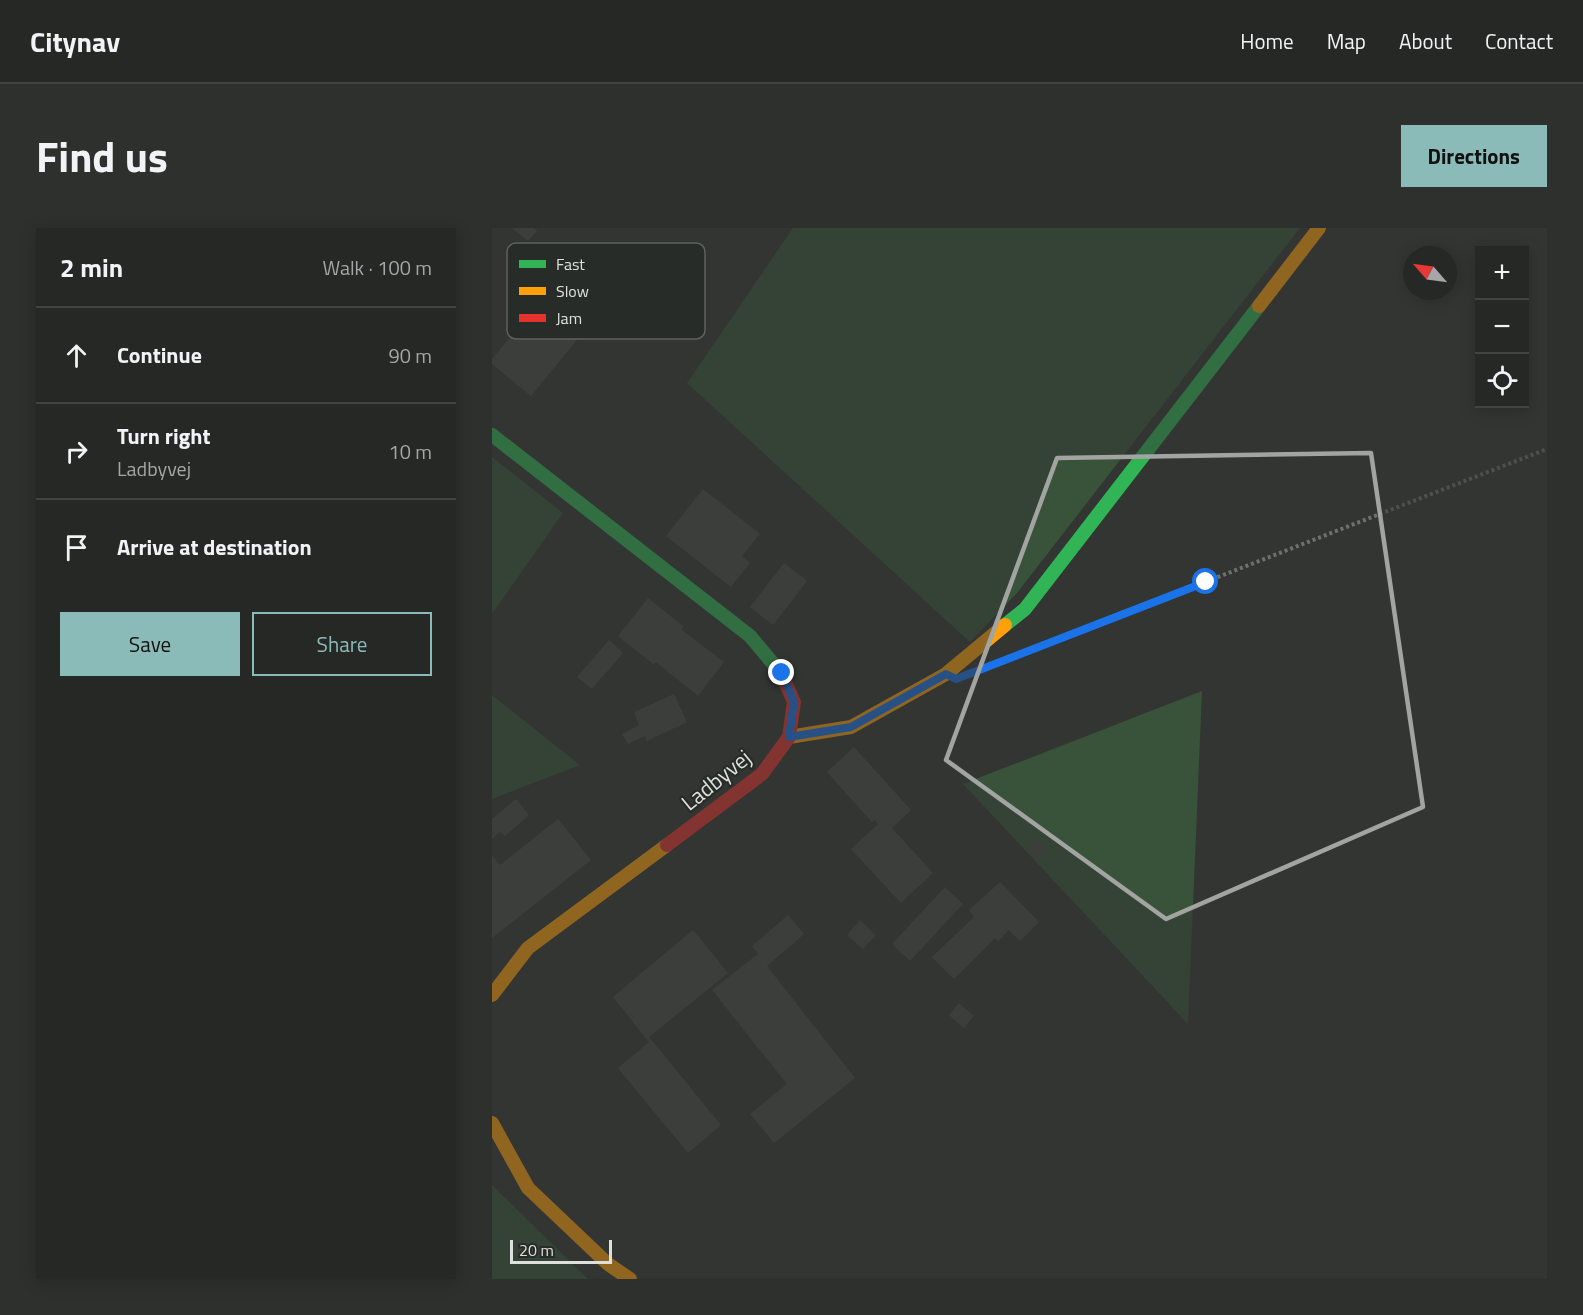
<!DOCTYPE html>
<html lang="en">
<head>
<meta charset="utf-8">
<style>
  body { margin:0; font-family:"Titillium Web",sans-serif; background:#2e302e; color:#f1f3f6 }
  .controls { position:absolute; right:18px; top:18px; display:grid; overflow:hidden; border-radius:0px; box-shadow:0 3px 15px #0003 }
  .controls button { width:54px; height:54px; display:grid; place-items:center; padding:0; border:0; border-bottom:2px solid #424443; background:#262826; color:#f1f3f6; font:30px sans-serif }
  .compass { position:absolute; left:911px; top:18px; width:54px; height:54px; border-radius:50%; background:#262826; box-shadow:0 3px 15px #0003; rotate:298deg }
  .scale { position:absolute; left:18px; bottom:15px; width:102px; box-sizing:border-box; padding-left:6px; border:3px solid #dde0dd; border-top:0; font-size:16px; line-height:21px; white-space:nowrap; color:#dde0dd; -webkit-text-stroke:4px #282c28; paint-order:stroke }
  .stop { position:absolute; width:18px; height:18px; margin:-14px; border:4px solid #1a73e8; border-radius:50%; background:#fff }
  .stop.end { background:#1a73e8; border-color:#fff; box-shadow:0 2px 6px #0008 }
  .list { margin:0; padding:0; list-style:none }
  h2 { display:flex; justify-content:space-between; align-items:center; height:78px; margin:0; padding:0 24px; font-size:26px }
  h2 small { font-size:20px; font-weight:400; color:#a4a6a7 }
  .list li { display:grid; grid-template-columns:39px 1fr auto; gap:18px; align-items:center; box-sizing:border-box; height:96px; padding:0 24px; border-top:2px solid #424443 }
  .list b { display:block; font-size:22px; white-space:nowrap }
  .list p { margin:0; font-size:20px; white-space:nowrap; color:#a4a6a7 }
  .list em { font-size:20px; font-style:normal; color:#a4a6a7 }
  .actions { display:flex; gap:12px; padding:18px 24px }
  .actions a { flex:1; padding:14px 0; border:2px solid #8bbbb9; border-radius:0px; text-align:center; font-size:21px; color:#8bbbb9 }
  .actions .main { background:#8bbbb9; color:#111 }
  .icon { flex:none; width:33px; height:33px; fill:none; stroke:currentColor; stroke-width:2; stroke-linecap:round; stroke-linejoin:round }
  .map { position:relative; flex:none; width:1055px; height:1051px; overflow:hidden; border-radius:0px }
  header { display:flex; align-items:center; gap:36px; box-sizing:border-box; height:84px; padding:0 30px; background:#262826; border-bottom:2px solid #424443 }
  header strong { font-size:28px }
  nav { display:flex; gap:33px; margin-inline-start:auto; font-size:21px }
  .intro { display:flex; align-items:center; justify-content:space-between; box-sizing:border-box; height:144px; padding:0 36px }
  h1 { margin:0; font-size:42px }
  .button { padding:15px 27px; border-radius:0px; background:#8bbbb9; color:#111; font-size:21px; font-weight:700 }
  main { display:flex; gap:36px; padding:0 36px }
  aside { flex:1; background:#262826; border-radius:0px; box-shadow:0 3px 15px #0003 }
  .map>svg:first-child { display:block }
  .green { fill:#39523a }
  .building { fill:#484948 }
  .lines { fill:none; stroke-linecap:round; stroke-linejoin:round }
  .path { stroke:#6e726e; stroke-width:4; stroke-dasharray:3 3; stroke-linecap:butt }
  .fast { stroke:#30b455; stroke-width:14 }
  .slow { stroke:#ff9f0a; stroke-width:14 }
  .jam { stroke:#e5322d; stroke-width:14 }
  .route { stroke:#1a73e8; stroke-width:8 }
  .marked { fill:none; stroke:#a2a4a2; stroke-width:4.5; stroke-linejoin:round }
  .labels { text-anchor:middle; dominant-baseline:central; stroke-width:4.5; stroke-linejoin:round; paint-order:stroke }
  .street-label { font-size:22px; fill:#dde0dd; stroke:#282c28 }
  .key { fill:#282c28; stroke:#5e625e; stroke-width:1.5 }
  .key-label { font-size:16px; fill:#dde0dd }
</style>
</head>
<body>
<header>
<strong>Citynav</strong>
<nav><a>Home</a><a>Map</a><a>About</a><a>Contact</a></nav>
</header>
<div class="intro"><h1>Find us</h1><a class="button">Directions</a></div>
<main>
<aside>
<h2>2 min<small>Walk · 100 m</small></h2>
<ul class="list">
<li><svg class="icon" aria-label="ahead" viewBox="0 0 24 24"><path d="M12 20V5M6 11l6-6 6 6"/></svg><div><b>Continue</b></div><em>90 m</em></li>
<li><svg class="icon" aria-label="right" viewBox="0 0 24 24"><path d="M7 20v-9h11M14 6l5 5-5 5"/></svg><div><b>Turn right</b><p>Ladbyvej</p></div><em>10 m</em></li>
<li><svg class="icon" aria-label="arrive" viewBox="0 0 24 24"><path d="M6 21V4h12l-3 4 3 4H6"/></svg><div><b>Arrive at destination</b></div></li>
</ul>
<div class="actions"><a class="main">Save</a><a>Share</a></div>
</aside>
<div class="map">
<svg width="1055" height="1051" viewBox="0 0 1055 1051">
  <rect width="100%" height="100%" fill="#333533"/>
  <g class="green">
    <path d="M 301,0 L 808,0 L 525,365 L 478,414 L 195,155 Z"/>
    <path d="M 0,229 L 71,285 L 0,386 Z"/>
    <path d="M 710,463 L 696,796 L 471,556 Z"/>
    <path d="M 0,467 L 88,537 L 0,571 Z"/>
    <path d="M 0,957 L 96,1051 L 0,1051 Z"/>
  </g>
  <g class="building">
    <path d="M 20,0 L 42,0 L 45,3 L 36,13 Z"/>
    <path d="M 74,41 L 115,75 L 39,168 L 0,136 L 0,131 Z"/>
    <path d="M 211,261 L 268,306 L 250,328 L 258,335 L 239,359 L 174,308 Z"/>
    <path d="M 292,335 L 315,353 L 281,397 L 258,379 Z"/>
    <path d="M 156,370 L 191,398 L 190,402 L 232,434 L 206,468 L 164,434 L 161,436 L 126,408 Z"/>
    <path d="M 117,412 L 131,425 L 100,461 L 85,449 Z"/>
    <path d="M 182,466 L 195,494 L 155,513 L 153,508 L 136,516 L 130,506 L 147,497 L 142,484 Z"/>
    <path d="M 362,519 L 419,582 L 400,600 L 441,645 L 409,675 L 359,621 L 386,596 L 383,592 L 380,594 L 335,544 Z"/>
    <path d="M 24,571 L 37,587 L 13,608 L 8,604 L 0,611 L 0,591 Z"/>
    <path d="M 66,591 L 99,632 L 0,710 L 0,628 L 8,637 Z"/>
    <path d="M 541,611 L 556,618 L 550,630 L 535,623 Z"/>
    <path d="M 508,654 L 547,694 L 528,713 L 517,702 L 506,713 L 503,710 L 462,751 L 440,729 L 482,689 L 477,682 Z"/>
    <path d="M 453,659 L 471,676 L 418,733 L 400,716 Z"/>
    <path d="M 296,687 L 312,706 L 275,738 L 363,850 L 282,915 L 258,886 L 295,856 L 220,762 L 266,726 L 260,718 Z"/>
    <path d="M 368,692 L 384,707 L 371,721 L 355,707 Z"/>
    <path d="M 201,702 L 236,745 L 157,809 L 229,897 L 196,925 L 126,840 L 157,814 L 121,769 Z"/>
    <path d="M 467,775 L 482,788 L 472,800 L 457,787 Z"/>
  </g>
  <g class="lines">
    <path class="path" d="M 541,421 L 1055,221"/>
    <g class="fast">
      <path d="M 0,207 L 258,408 L 289,445"/>
      <path d="M 513,397 L 533,381 L 767,78"/>
    </g>
    <g class="slow">
      <path d="M 767,78 L 827,0"/>
      <path d="M 297,509 L 359,499 L 454,446 L 513,397"/>
      <path d="M 0,767 L 36,720 L 175,617"/>
      <path d="M 0,895 L 36,960 L 116,1036 L 138,1051"/>
    </g>
    <path class="jam" d="M 175,617 L 270,546 L 297,509 L 302,474 L 289,445"/>
  </g>
  <g class="lines">
    <path class="route" d="M 290,445 L 302,474 L 297,509 L 359,499 L 454,446 L 464,451 L 714,354"/>
  </g>
  <path d="M0 0H1055V1051H0ZM 879,225 L 931,579 L 674,691 L 454,532 L 565,230 Z" fill="#333533" fill-opacity=".55" fill-rule="evenodd"/>
  <path class="marked" d="M 879,225 L 931,579 L 674,691 L 454,532 L 565,230 Z"/>
  <g class="labels">
    <g class="street-label">
      <text transform="translate(224 552) rotate(-39)">Ladbyvej</text>
    </g>
  </g>
  <rect x="15" y="15" width="198" height="96" rx="9" class="key"/>
  <rect x="27" y="32" width="27" height="8" fill="#30b455"/>
  <rect x="27" y="59" width="27" height="8" fill="#ff9f0a"/>
  <rect x="27" y="86" width="27" height="8" fill="#e5322d"/>
  <g class="key-label">
    <text x="64" y="42">Fast</text>
    <text x="64" y="69">Slow</text>
    <text x="64" y="96">Jam</text>
  </g>
</svg>
<div class="controls">
<button>+</button>
<button>−</button>
<button><svg class="icon" aria-label="locate" viewBox="0 0 24 24"><circle cx="12" cy="12" r="6"/><path d="M12 2v4M12 18v4M2 12h4M18 12h4"/></svg></button>
</div>
<svg class="compass" viewBox="-18 -18 36 36"><path d="M0-13l5 13h-10z" fill="#e53935"/><path d="M0 13l5-13h-10z" fill="#a4a6a7"/></svg>
<div class="scale">20 m</div>
<div class="stop" style="left:714px;top:354px"></div>
<div class="stop end" style="left:290px;top:445px"></div>
</div>
</main>
</body>
</html>
